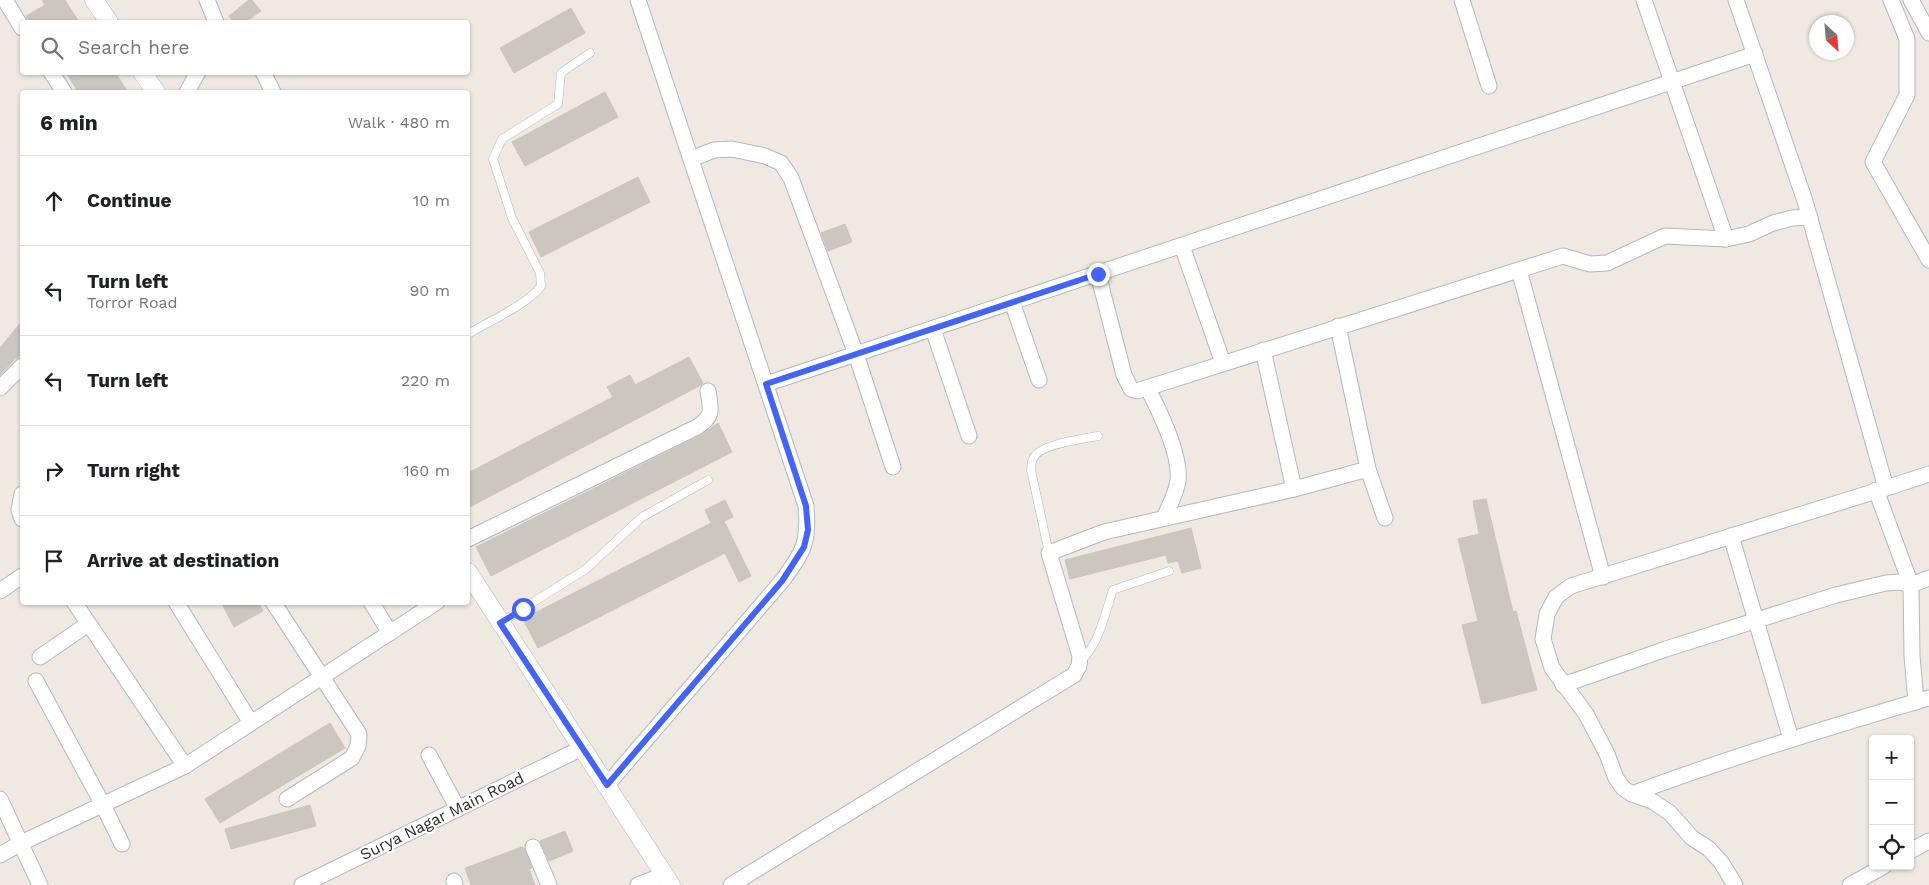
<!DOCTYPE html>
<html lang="en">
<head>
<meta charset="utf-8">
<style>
  body { margin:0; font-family:"Work Sans",sans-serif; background:#f2f2f2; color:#202124 }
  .controls { position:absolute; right:15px; bottom:15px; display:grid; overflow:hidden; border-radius:5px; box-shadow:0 1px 4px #0004 }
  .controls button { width:45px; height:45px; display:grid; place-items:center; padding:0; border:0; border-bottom:1px solid #e0e0e0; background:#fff; color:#202124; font:25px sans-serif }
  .compass { position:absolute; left:1809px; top:15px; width:45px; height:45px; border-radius:50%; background:#fff; box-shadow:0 1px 4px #0004; rotate:154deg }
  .stop { position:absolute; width:15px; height:15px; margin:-11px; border:4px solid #4264fb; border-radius:50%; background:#fff }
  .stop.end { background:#4264fb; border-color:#fff; box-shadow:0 1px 5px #0008 }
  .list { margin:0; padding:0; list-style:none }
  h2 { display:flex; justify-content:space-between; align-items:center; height:65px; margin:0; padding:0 20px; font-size:21px }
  h2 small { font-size:16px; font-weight:400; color:#757577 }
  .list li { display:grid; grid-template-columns:32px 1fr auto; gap:15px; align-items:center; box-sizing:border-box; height:90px; padding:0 20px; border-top:1px solid #e0e0e0 }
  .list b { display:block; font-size:19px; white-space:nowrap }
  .list p { margin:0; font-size:16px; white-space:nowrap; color:#757577 }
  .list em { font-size:16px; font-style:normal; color:#757577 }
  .icon { flex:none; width:28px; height:28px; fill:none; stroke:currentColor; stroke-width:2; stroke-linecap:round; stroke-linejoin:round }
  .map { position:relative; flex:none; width:1929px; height:885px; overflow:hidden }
  .search { position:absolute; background:#fff; box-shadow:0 1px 4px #0004; left:20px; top:20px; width:450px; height:55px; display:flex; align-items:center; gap:12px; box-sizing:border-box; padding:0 18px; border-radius:5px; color:#757577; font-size:19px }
  .panel { position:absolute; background:#fff; box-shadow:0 1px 4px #0004; left:20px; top:90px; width:450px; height:515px; border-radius:5px }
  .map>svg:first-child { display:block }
  .building { fill:#cbc7bf; stroke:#cbc5ba }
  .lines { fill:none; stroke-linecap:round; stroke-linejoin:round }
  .service-casing { stroke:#b4b7c1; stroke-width:9 }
  .minor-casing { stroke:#b4b7c1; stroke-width:17 }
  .tertiary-casing { stroke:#b4b7c1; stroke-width:19 }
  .service { stroke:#fff; stroke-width:8 }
  .minor { stroke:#fff; stroke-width:15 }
  .tertiary { stroke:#fff; stroke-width:18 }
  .route { stroke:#4264fb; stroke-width:6 }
  .labels { text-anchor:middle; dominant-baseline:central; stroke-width:4.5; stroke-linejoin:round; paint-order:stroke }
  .street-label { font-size:16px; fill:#2e2e2e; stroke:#fff }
</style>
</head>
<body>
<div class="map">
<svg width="1929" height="885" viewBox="0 0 1929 885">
  <rect width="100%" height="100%" fill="#efe9e1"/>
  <g class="building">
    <path d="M 42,0 L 65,0 L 79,22 L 30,22 L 26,16 L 45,5 Z"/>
    <path d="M 249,0 L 252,0 L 261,11 L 245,22 L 234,22 L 229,16 Z"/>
    <path d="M 571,8 L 585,33 L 514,73 L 500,48 Z"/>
    <path d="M 66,72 L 115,72 L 128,92 L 78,92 Z"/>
    <path d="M 605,92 L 618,117 L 525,166 L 512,142 Z"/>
    <path d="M 638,177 L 650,202 L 541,257 L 529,232 Z"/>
    <path d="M 845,224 L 852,242 L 828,251 L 821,233 Z"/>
    <path d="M 22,321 L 22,355 L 15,359 L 0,375 L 0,348 Z"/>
    <path d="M 689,357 L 703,383 L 701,385 L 468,508 L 468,473 L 613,397 L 607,387 L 630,375 L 635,385 Z"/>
    <path d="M 718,423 L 732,452 L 491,576 L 476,547 L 701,435 Z"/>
    <path d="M 1486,499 L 1513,612 L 1516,611 L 1537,690 L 1482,704 L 1462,625 L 1478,621 L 1458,539 L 1479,534 L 1473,501 Z"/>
    <path d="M 725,500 L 733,517 L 724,521 L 751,576 L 739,582 L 725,553 L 538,648 L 523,619 L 711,523 L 705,510 Z"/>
    <path d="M 1191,528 L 1201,568 L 1182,573 L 1178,561 L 1168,563 L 1166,555 L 1070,579 L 1065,560 Z"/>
    <path d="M 221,602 L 258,602 L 263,611 L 234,627 Z"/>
    <path d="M 330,723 L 345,748 L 220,823 L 205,799 Z"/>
    <path d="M 310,805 L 316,826 L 231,849 L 225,829 Z"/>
    <path d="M 565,831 L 573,851 L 549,861 L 540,841 Z"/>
    <path d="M 522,847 L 524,848 L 532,868 L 529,869 L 535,885 L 471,885 L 465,868 Z"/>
  </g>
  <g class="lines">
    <g class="service-casing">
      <g id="service">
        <path d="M 468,334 C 486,323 530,303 541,286 L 540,273 L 512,218 L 493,159 L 502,139 L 558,104 L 561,73 L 590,53"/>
        <path d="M 1049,553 L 1031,470 C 1032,467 1031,462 1033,459 C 1038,444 1083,439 1098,436"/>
        <path d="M 500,623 L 586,569 L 642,517 L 708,480"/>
        <path d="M 1081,660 C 1098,648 1106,610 1113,590 L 1169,571"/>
      </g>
    </g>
    <g class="minor-casing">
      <g id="minor">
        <path d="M 5,0 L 22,28"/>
        <path d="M 207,0 L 216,22"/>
        <path d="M 1462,0 L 1489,86"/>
        <path d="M 1644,0 L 1726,239"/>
        <path d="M 1736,0 L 1805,201 L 1886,488 L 1929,474"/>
        <path d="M 1891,0 L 1907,39 L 1907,95 L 1873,162 L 1929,260"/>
        <path d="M 1911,0 L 1929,33"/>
        <path d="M 51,72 L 64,92"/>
        <path d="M 263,72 L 273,92"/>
        <path d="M 187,92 L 198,72"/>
        <path d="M 691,159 L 714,150 L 732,149 L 765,156 L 781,163 L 791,178 L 856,354 L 893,467"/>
        <path d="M 1182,246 L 1223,363"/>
        <path d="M 1519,270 L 1603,577"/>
        <path d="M 1098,274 L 1124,375 L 1131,389 L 1137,391 L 1563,256 L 1590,264 L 1607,263 L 1665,236 L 1726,239 L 1749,234 L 1773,223 L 1792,218 L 1810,217"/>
        <path d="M 1012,302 L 1039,380"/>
        <path d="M 1338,326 L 1368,469"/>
        <path d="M 933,329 L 969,436"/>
        <path d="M 1263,350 L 1294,489"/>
        <path d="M 766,384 L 1755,54"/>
        <path d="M 0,388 L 22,366"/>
        <path d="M 1148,389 C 1160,412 1181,455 1178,481 C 1176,494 1169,506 1164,518"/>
        <path d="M 1876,490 L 1911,585 L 1912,656 L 1916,702"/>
        <path d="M 22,494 L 19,510 L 22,519"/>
        <path d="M 1731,536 L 1791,739"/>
        <path d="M 468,539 L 697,427 C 714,416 711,410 708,391"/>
        <path d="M 0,591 L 22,576"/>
        <path d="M 74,602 L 185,766"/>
        <path d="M 176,602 L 251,723"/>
        <path d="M 273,602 L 359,734 L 358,746 L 352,758 L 287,799"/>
        <path d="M 371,602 L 390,633"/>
        <path d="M 40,657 L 88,624"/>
        <path d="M 36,681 L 103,805 L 122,844"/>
        <path d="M 1563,685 L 1666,649 L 1836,595 L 1886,583 L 1900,582 L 1911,585 L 1929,578"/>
        <path d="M 429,755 L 458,809"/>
        <path d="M 607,785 L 782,581 C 804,551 809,543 806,506 L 638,0"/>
        <path d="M 1632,794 C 1730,757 1829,727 1929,698"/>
        <path d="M 0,799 L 40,885"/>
        <path d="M 533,847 L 549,885"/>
        <path d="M 1910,851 L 1929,841"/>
        <path d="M 0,855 L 21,843 L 185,766 L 437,602"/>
        <path d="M 454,881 L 455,885"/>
        <path d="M 302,885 L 582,748"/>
        <path d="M 638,885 L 664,875"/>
        <path d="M 731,885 L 1074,675 L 1079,666 L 1080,656 L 1049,553 L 1104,532 L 1294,489 L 1368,469 L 1385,518"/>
        <path d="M 1735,885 L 1721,862 L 1708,848 L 1692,838 L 1670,813 L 1652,801 L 1632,794 L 1623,788 L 1616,778 L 1607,754 L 1586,714 L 1552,668 L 1543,639 L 1547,614 L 1556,597 L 1571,586 L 1886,488"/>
        <path d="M 1850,885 L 1884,866"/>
      </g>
    </g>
    <g class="tertiary-casing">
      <g id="tertiary">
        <path d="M 94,0 L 109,22"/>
        <path d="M 142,72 L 156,92"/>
        <path d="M 468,572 L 671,885"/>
      </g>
    </g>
    <use href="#service" class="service"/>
    <use href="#minor" class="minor"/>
    <use href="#tertiary" class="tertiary"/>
  </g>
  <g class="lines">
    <path class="route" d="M 523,609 L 500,623 L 607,785 L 782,581 L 804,547 L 808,530 L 806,506 L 766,384 L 1098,274"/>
  </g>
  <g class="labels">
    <g class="street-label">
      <text transform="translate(442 816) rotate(-26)">Surya Nagar Main Road</text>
    </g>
  </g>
</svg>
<div class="controls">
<button>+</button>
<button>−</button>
<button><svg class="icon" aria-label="locate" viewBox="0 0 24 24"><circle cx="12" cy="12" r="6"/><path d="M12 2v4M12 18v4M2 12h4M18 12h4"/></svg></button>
</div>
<svg class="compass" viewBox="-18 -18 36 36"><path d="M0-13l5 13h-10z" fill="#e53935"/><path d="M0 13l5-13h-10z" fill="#757577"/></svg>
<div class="stop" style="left:523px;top:609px"></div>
<div class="stop end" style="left:1098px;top:274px"></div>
<div class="search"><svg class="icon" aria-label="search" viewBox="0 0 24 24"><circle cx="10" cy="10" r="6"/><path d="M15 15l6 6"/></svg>Search here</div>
<section class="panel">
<h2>6 min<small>Walk · 480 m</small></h2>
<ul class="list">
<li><svg class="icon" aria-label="ahead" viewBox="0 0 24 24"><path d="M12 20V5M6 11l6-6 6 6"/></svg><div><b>Continue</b></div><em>10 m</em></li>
<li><svg class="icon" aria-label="left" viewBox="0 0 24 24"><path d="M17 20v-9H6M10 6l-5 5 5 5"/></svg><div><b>Turn left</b><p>Torror Road</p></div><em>90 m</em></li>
<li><svg class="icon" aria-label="left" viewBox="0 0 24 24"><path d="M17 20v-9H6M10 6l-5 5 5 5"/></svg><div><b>Turn left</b></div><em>220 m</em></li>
<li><svg class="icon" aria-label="right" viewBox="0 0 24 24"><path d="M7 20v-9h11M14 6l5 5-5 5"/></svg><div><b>Turn right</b></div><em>160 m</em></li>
<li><svg class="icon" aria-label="arrive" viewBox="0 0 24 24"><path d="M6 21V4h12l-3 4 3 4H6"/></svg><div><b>Arrive at destination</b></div></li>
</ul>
</section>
</div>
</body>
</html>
